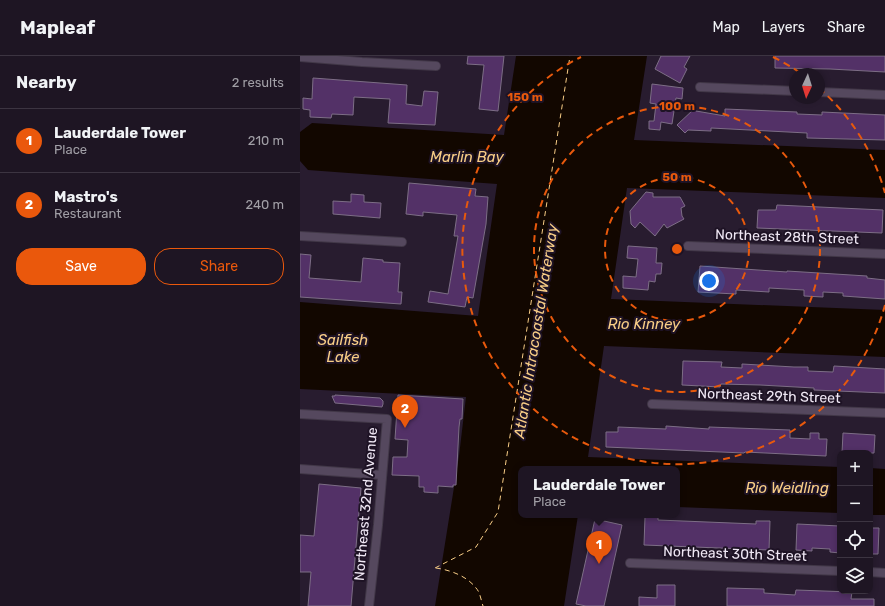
<!DOCTYPE html>
<html lang="en">
<head>
<meta charset="utf-8">
<style>
  body { margin:0; font-family:Rubik,sans-serif; background:#2b2230; color:#f1f3f6 }
  .controls { position:absolute; right:12px; bottom:12px; display:grid; overflow:hidden; border-radius:8px; box-shadow:0 2px 6px #0003 }
  .controls button { width:36px; height:36px; display:grid; place-items:center; padding:0; border:0; border-bottom:1px solid #3c3441; background:#1e1523; color:#f1f3f6; font:20px sans-serif }
  .compass { position:absolute; left:489px; top:12px; width:36px; height:36px; border-radius:50%; background:#1e1523; box-shadow:0 2px 6px #0003; rotate:184deg }
  .you { position:absolute; left:409px; top:225px; width:14px; height:14px; margin:-10px; border:3px solid #fff; border-radius:50%; background:#1a73e8; box-shadow:0 0 0 6px #1a73e833 }
  .badge { display:grid; place-items:center; width:26px; height:26px; border-radius:50%; background:#ea580c; color:#fff; font-size:13px; font-weight:700 }
  .pin { position:absolute; translate:-50% -33px; filter:drop-shadow(0 1px 2px #0008) }
  .pin::after { content:''; position:absolute; top:21px; width:14px; height:12px; background:inherit; clip-path:polygon(0 0,100% 0,50% 100%) }
  .popup { position:absolute; left:218px; top:410px; width:162px; height:52px; box-sizing:border-box; display:grid; place-content:center; border-radius:8px; background:#1e1523; filter:drop-shadow(0 1px 3px #0005); font-size:13px; white-space:nowrap; color:#a19fa6 }
  .popup b { font-size:15px; color:#f1f3f6 }
  .popup::after { content:''; position:absolute; left:50%; top:100%; margin-left:-8px; border:8px solid transparent; border-top-color:#1e1523 }
  .list { margin:0; padding:0; list-style:none }
  h2 { display:flex; justify-content:space-between; align-items:center; height:52px; margin:0; padding:0 16px; font-size:17px }
  h2 small { font-size:13px; font-weight:400; color:#a19fa6 }
  .list li { display:grid; grid-template-columns:26px 1fr auto; gap:12px; align-items:center; box-sizing:border-box; height:64px; padding:0 16px; border-top:1px solid #3c3441 }
  .list b { display:block; font-size:15px; white-space:nowrap }
  .list p { margin:0; font-size:13px; white-space:nowrap; color:#a19fa6 }
  .list em { font-size:13px; font-style:normal; color:#a19fa6 }
  .actions { display:flex; gap:8px; padding:12px 16px }
  .actions a { flex:1; padding:9px 0; border:1px solid #ea580c; border-radius:16px; text-align:center; font-size:14px; color:#ea580c }
  .actions .main { background:#ea580c; color:#fff }
  .icon { flex:none; width:22px; height:22px; fill:none; stroke:currentColor; stroke-width:2; stroke-linecap:round; stroke-linejoin:round }
  .map { position:relative; flex:none; width:585px; height:550px; overflow:hidden }
  header { display:flex; align-items:center; gap:24px; box-sizing:border-box; height:56px; padding:0 20px; background:#1e1523; border-bottom:1px solid #3c3441 }
  header strong { font-size:19px }
  nav { display:flex; gap:22px; margin-inline-start:auto; font-size:14px }
  main { display:flex }
  aside { flex:1; background:#1e1523 }
  .map>svg:first-child { display:block }
  .water { fill:#120700 }
  .lines { fill:none; stroke-linecap:round; stroke-linejoin:round }
  .ferry { stroke:#f8cd86; stroke-width:1; stroke-dasharray:5 4; stroke-linecap:butt }
  .building { fill:#533167; stroke:#7d6e86 }
  .street-casing { stroke:#423848; stroke-width:10 }
  .street { stroke:#55485e; stroke-width:8 }
  .ring { fill:none; stroke:#e8590c; stroke-width:2; stroke-dasharray:7 5 }
  .labels { text-anchor:middle; dominant-baseline:central; stroke-width:4; stroke-linejoin:round; paint-order:stroke }
  .street-label { font-size:14px; fill:#f0e8f5; stroke:#1e1325 }
  .water-label { font-size:15px; font-style:italic; fill:#f8cd86; stroke:#1e1325 }
  .centre { fill:#e8590c; stroke:#1e1325; stroke-width:2 }
  .ring-label { font-size:12px; text-anchor:middle; font-weight:bold; fill:#e8590c; stroke:#1e1325; stroke-width:4; stroke-linejoin:round; paint-order:stroke }
</style>
</head>
<body>
<header>
<strong>Mapleaf</strong>
<nav><a>Map</a><a>Layers</a><a>Share</a></nav>
</header>
<main>
<aside>
<h2>Nearby<small>2 results</small></h2>
<ul class="list">
<li><span class="badge">1</span><div><b>Lauderdale Tower</b><p>Place</p></div><em>210 m</em></li>
<li><span class="badge">2</span><div><b>Mastro's</b><p>Restaurant</p></div><em>240 m</em></li>
</ul>
<div class="actions"><a class="main">Save</a><a>Share</a></div>
</aside>
<div class="map">
<svg width="585" height="550" viewBox="0 0 585 550">
  <rect width="100%" height="100%" fill="#281c2f"/>
  <g class="water">
    <path d="M 216,0 L 347,0 L 334,84 L 585,94 L 585,142 L 327,132 L 311,243 L 585,254 L 585,301 L 304,290 L 288,401 L 540,411 L 540,457 L 377,451 L 377,413 L 221,413 L 221,459 L 278,459 L 264,550 L 135,550 L 159,400 L 166,341 L 0,333 L 0,246 L 178,260 L 197,128 L 8,114 L 0,105 L 0,76 L 12,67 L 204,79 Z"/>
    <path d="M 570,412 L 585,413 L 585,459 L 570,459 Z"/>
  </g>
  <g class="lines">
    <g class="ferry">
      <path d="M 135,512 L 176,491 L 198,456 L 270,0"/>
      <path d="M 136,512 C 150,514 167,520 176,532 C 180,536 181,544 183,550"/>
    </g>
  </g>
  <g class="building">
    <path d="M 168,0 L 204,0 L 198,55 L 179,53 L 184,9 L 167,8 Z"/>
    <path d="M 361,0 L 390,0 L 384,11 L 387,13 L 380,27 L 355,13 Z"/>
    <path d="M 475,0 L 585,0 L 585,16 L 530,13 L 475,12 Z"/>
    <path d="M 13,22 L 107,29 L 106,48 L 122,50 L 124,35 L 138,36 L 135,69 L 88,67 L 90,43 L 54,41 L 53,59 L 32,58 L 31,62 L 10,61 L 10,54 L 3,53 L 3,42 L 12,43 Z"/>
    <path d="M 352,28 L 383,32 L 382,43 L 376,42 L 372,68 L 361,66 L 360,74 L 349,73 L 349,65 L 354,65 L 356,48 L 350,47 Z"/>
    <path d="M 394,53 L 396,55 L 425,60 L 425,53 L 497,56 L 497,58 L 522,59 L 522,56 L 585,59 L 585,84 L 507,82 L 507,77 L 411,72 L 411,75 L 388,74 L 385,77 L 377,69 Z"/>
    <path d="M 109,127 L 176,133 L 175,140 L 188,141 L 186,168 L 173,242 L 167,241 L 165,251 L 128,246 L 130,235 L 148,238 L 158,180 L 154,180 L 157,159 L 123,156 L 123,160 L 106,158 Z"/>
    <path d="M 346,136 L 353,137 L 353,141 L 380,141 L 385,150 L 381,152 L 382,160 L 384,163 L 367,172 L 364,168 L 355,180 L 340,166 L 335,172 L 331,168 L 330,155 Z"/>
    <path d="M 51,138 L 64,139 L 64,146 L 81,147 L 80,162 L 33,158 L 33,145 L 51,146 Z"/>
    <path d="M 477,149 L 583,154 L 582,177 L 457,172 L 458,154 L 476,154 Z"/>
    <path d="M 328,190 L 357,192 L 356,207 L 362,207 L 361,218 L 356,218 L 355,226 L 349,225 L 348,234 L 323,232 L 323,220 L 336,221 L 338,203 L 327,202 Z"/>
    <path d="M 0,198 L 11,199 L 9,222 L 61,226 L 63,202 L 83,204 L 83,206 L 100,207 L 98,236 L 102,236 L 101,248 L 0,241 Z"/>
    <path d="M 400,210 L 487,216 L 487,215 L 567,220 L 567,222 L 585,224 L 585,243 L 543,240 L 543,237 L 523,236 L 523,241 L 504,240 L 504,234 L 469,232 L 469,236 L 436,234 L 436,238 L 398,236 Z"/>
    <path d="M 383,305 L 422,306 L 421,311 L 442,312 L 442,308 L 494,311 L 508,311 L 508,315 L 533,316 L 534,310 L 585,313 L 585,337 L 514,334 L 514,332 L 460,329 L 421,328 L 420,331 L 382,329 Z"/>
    <path d="M 35,339 L 80,342 L 83,345 L 83,348 L 82,351 L 35,347 L 32,340 L 35,340 Z"/>
    <path d="M 98,339 L 163,343 L 162,363 L 160,363 L 159,371 L 156,429 L 153,429 L 153,431 L 138,430 L 138,437 L 124,436 L 124,431 L 119,431 L 119,420 L 92,419 L 93,401 L 107,401 L 108,384 L 95,383 Z"/>
    <path d="M 366,370 L 409,373 L 409,371 L 490,374 L 490,382 L 510,383 L 510,377 L 519,377 L 519,383 L 527,383 L 526,400 L 445,396 L 444,397 L 306,391 L 306,376 L 318,376 L 318,371 L 366,373 Z"/>
    <path d="M 543,377 L 575,379 L 574,397 L 542,397 Z"/>
    <path d="M 19,428 L 61,432 L 51,550 L 8,550 L 11,516 L 0,516 L 0,479 L 14,480 Z"/>
    <path d="M 345,461 L 358,461 L 358,464 L 456,468 L 456,465 L 470,465 L 469,494 L 344,489 Z"/>
    <path d="M 295,463 L 322,469 L 304,550 L 286,550 L 276,548 Z"/>
    <path d="M 497,468 L 540,470 L 540,497 L 530,496 L 530,493 L 512,492 L 512,495 L 496,494 Z"/>
    <path d="M 570,472 L 579,472 L 578,498 L 570,498 Z"/>
    <path d="M 357,529 L 375,529 L 375,550 L 339,550 L 339,541 L 357,542 Z"/>
    <path d="M 427,532 L 464,533 L 464,537 L 495,539 L 496,534 L 552,536 L 551,543 L 574,543 L 574,550 L 427,550 Z"/>
  </g>
  <g class="lines">
    <g class="street-casing">
      <g id="street">
        <path d="M 0,1 L 62,6 L 136,10"/>
        <path d="M 400,31 L 495,35"/>
        <path d="M 519,36 L 585,39"/>
        <path d="M 0,180 L 102,186"/>
        <path d="M 388,190 L 585,198"/>
        <path d="M 352,348 L 585,357"/>
        <path d="M 0,358 L 87,363 L 78,469 L 69,550"/>
        <path d="M 0,413 L 82,419"/>
        <path d="M 330,507 L 540,515"/>
        <path d="M 570,516 L 585,517"/>
      </g>
    </g>
    <use href="#street" class="street"/>
  </g>
  <g class="ring">
    <circle cx="377" cy="193" r="72"/>
    <circle cx="377" cy="193" r="143"/>
    <path d="M585 249A215 215 0 1 1 281 1M473 1A215 215 0 0 1 502 18M519 32A215 215 0 0 1 585 137"/>
  </g>
  <g class="labels">
    <g class="street-label">
      <text transform="translate(487 181) rotate(2)">Northeast 28th Street</text>
      <text transform="translate(469 340) rotate(2)">Northeast 29th Street</text>
      <text transform="translate(66 448) rotate(-85)">Northeast 32nd Avenue</text>
      <text transform="translate(435 498) rotate(2)">Northeast 30th Street</text>
    </g>
    <g class="water-label">
      <text x="167" y="101">Marlin Bay</text>
      <text x="344" y="268">Rio Kinney</text>
      <text transform="translate(236 275) rotate(-81)">Atlantic Intracoastal Waterway</text>
      <text x="43" y="284">Sailfish<tspan x="43" dy="17">Lake</tspan></text>
      <text x="487" y="432">Rio Weidling</text>
    </g>
  </g>
  <circle cx="377" cy="193" r="6" class="centre"/>
  <g class="ring-label">
    <text x="225" y="45">150 m</text>
    <text x="377" y="54">100 m</text>
    <text x="377" y="125">50 m</text>
  </g>
</svg>
<div class="controls">
<button>+</button>
<button>−</button>
<button><svg class="icon" aria-label="locate" viewBox="0 0 24 24"><circle cx="12" cy="12" r="6"/><path d="M12 2v4M12 18v4M2 12h4M18 12h4"/></svg></button>
<button><svg class="icon" aria-label="layers" viewBox="0 0 24 24"><path d="M12 4l9 5-9 5-9-5zM3 14l9 5 9-5"/></svg></button>
</div>
<svg class="compass" viewBox="-18 -18 36 36"><path d="M0-13l5 13h-10z" fill="#e53935"/><path d="M0 13l5-13h-10z" fill="#a19fa6"/></svg>
<div class="you"></div>
<div class="pin badge" style="left:299px;top:508px">1</div>
<div class="popup"><b>Lauderdale Tower</b>Place</div>
<div class="pin badge" style="left:105px;top:372px">2</div>
</div>
</main>
</body>
</html>
